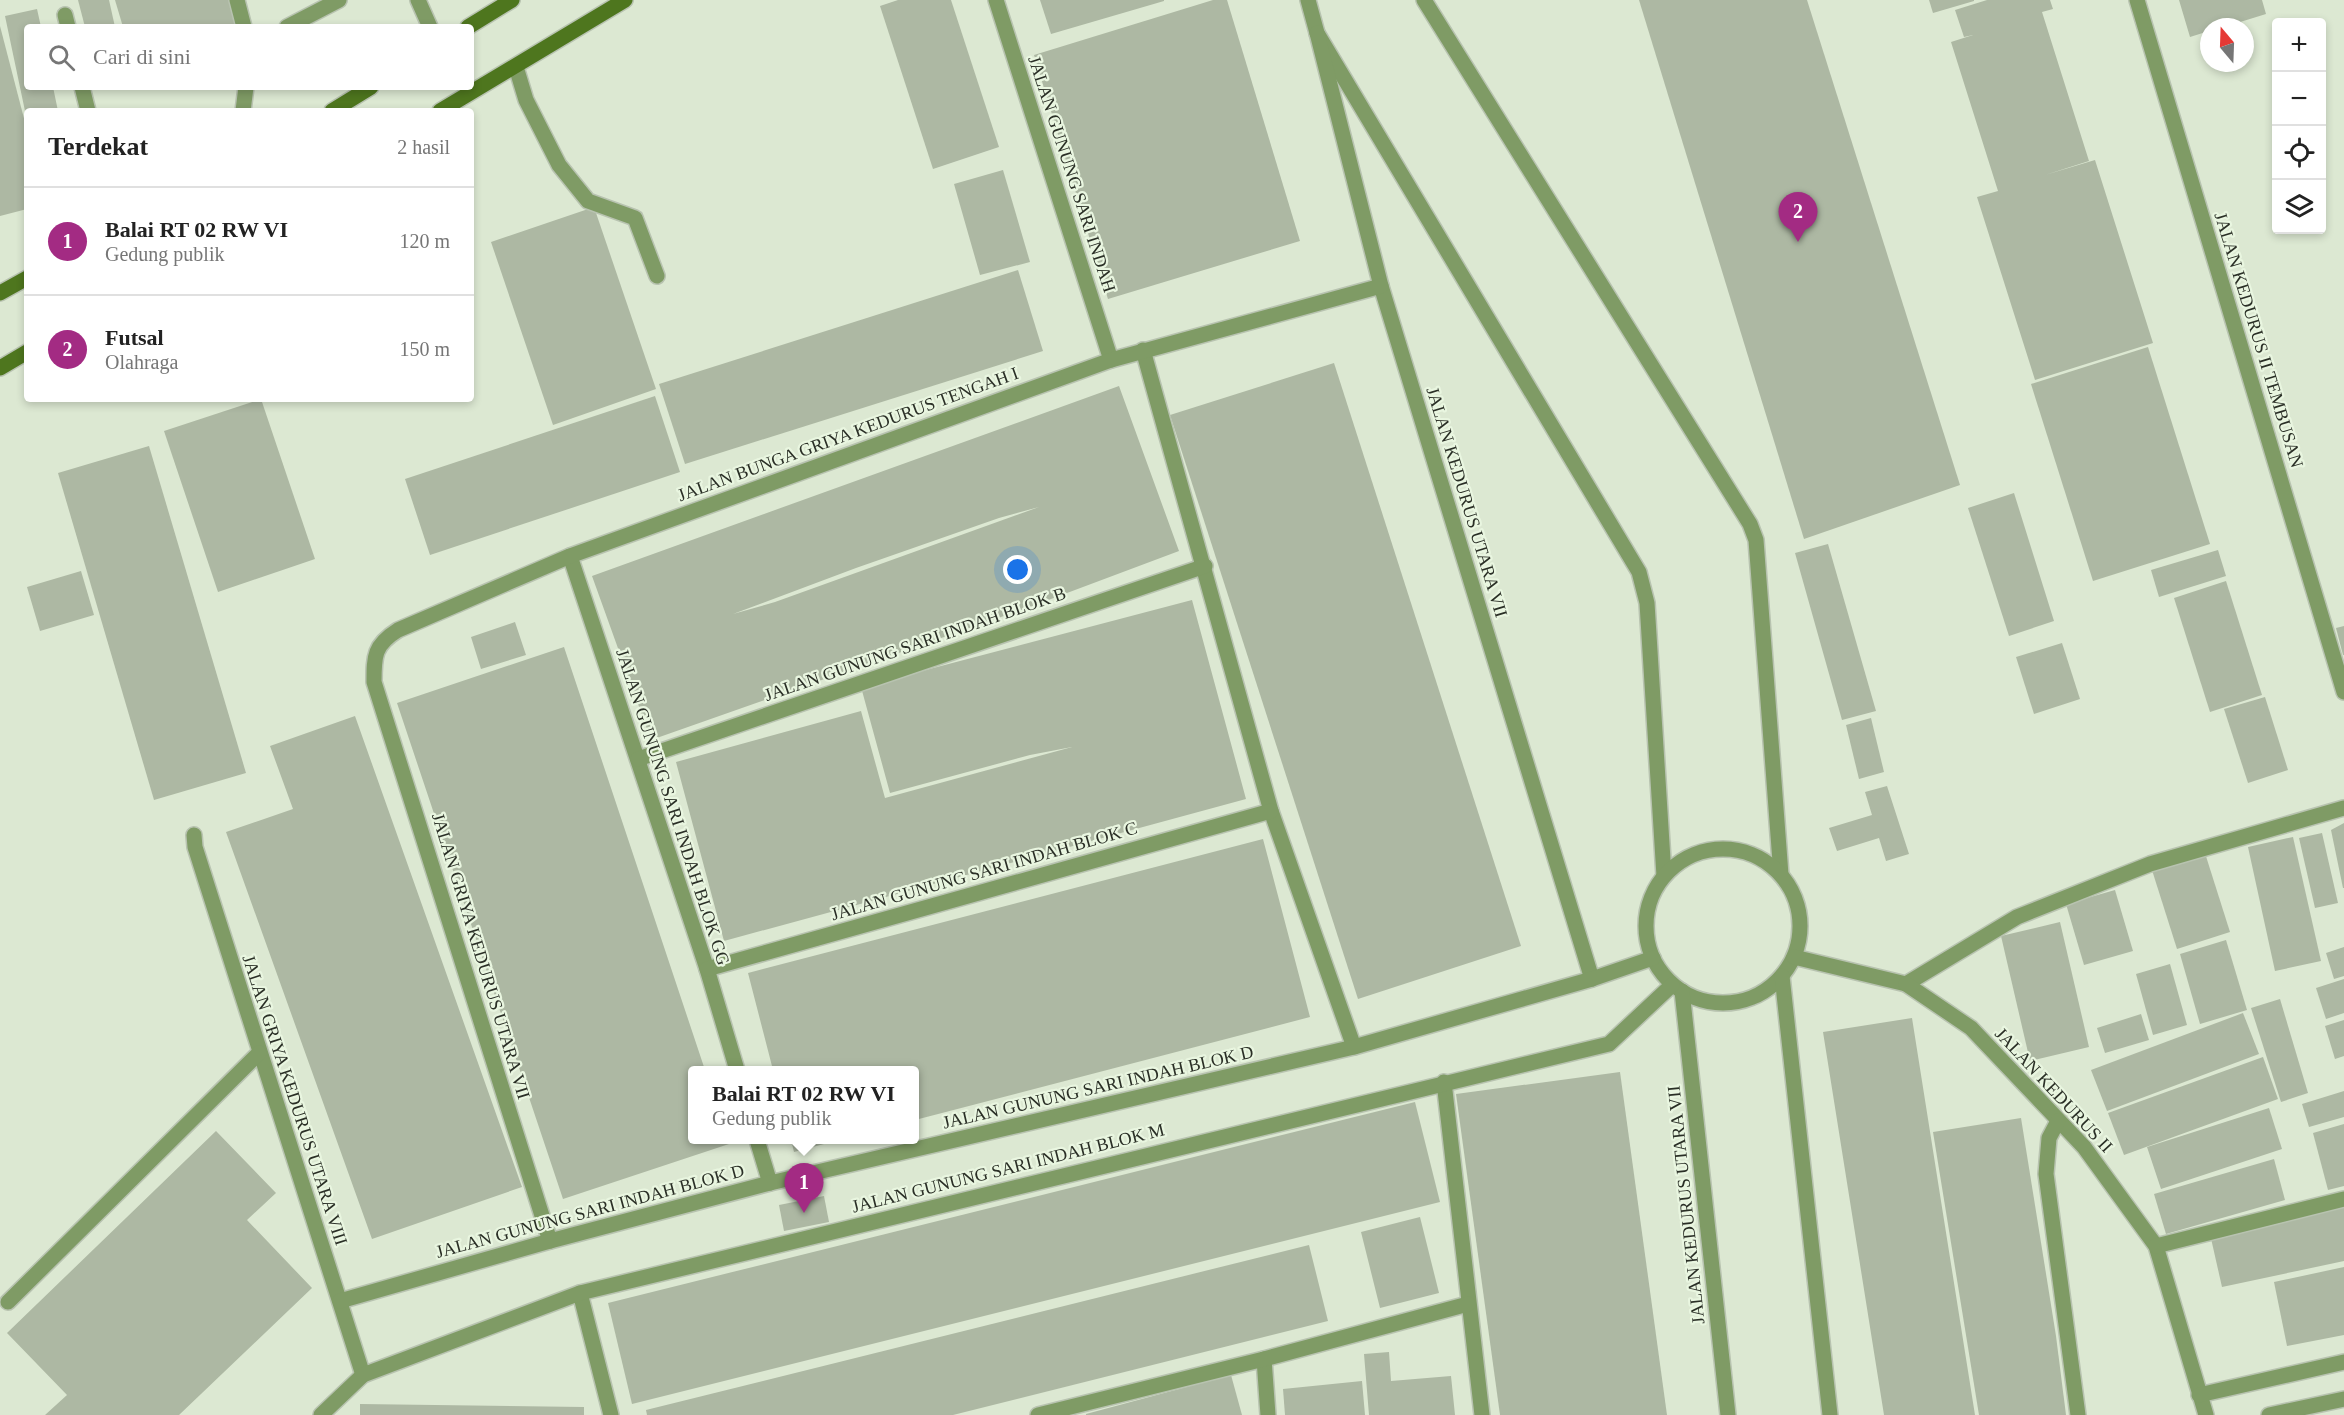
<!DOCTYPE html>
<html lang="id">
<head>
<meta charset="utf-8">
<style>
  body { margin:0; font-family:"Times New Roman",serif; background:#f6f6f6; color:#222 }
  .controls { position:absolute; right:18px; top:18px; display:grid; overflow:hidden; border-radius:6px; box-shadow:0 3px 9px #0003 }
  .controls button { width:54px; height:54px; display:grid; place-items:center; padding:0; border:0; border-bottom:2px solid #e0e0e0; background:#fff; color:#222; font:30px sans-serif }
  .compass { position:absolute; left:2200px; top:18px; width:54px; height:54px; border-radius:50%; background:#fff; box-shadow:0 3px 9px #0003; rotate:341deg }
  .you { position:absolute; left:1018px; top:570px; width:21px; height:21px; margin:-15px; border:4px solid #fff; border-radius:50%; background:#1a73e8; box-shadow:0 0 0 9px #1a73e833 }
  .badge { display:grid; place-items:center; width:39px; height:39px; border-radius:50%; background:#a32b83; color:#fff; font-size:20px; font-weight:700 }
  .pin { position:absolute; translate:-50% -50px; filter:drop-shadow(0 2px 3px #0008) }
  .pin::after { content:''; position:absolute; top:32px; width:21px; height:18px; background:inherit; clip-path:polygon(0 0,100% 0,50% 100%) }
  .popup { position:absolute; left:688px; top:1066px; width:231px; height:78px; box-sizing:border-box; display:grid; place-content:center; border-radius:6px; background:#fff; filter:drop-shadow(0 2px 4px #0005); font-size:20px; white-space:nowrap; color:#767676 }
  .popup b { font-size:22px; color:#222 }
  .popup::after { content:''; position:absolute; left:50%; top:100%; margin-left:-12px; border:12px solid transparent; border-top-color:#fff }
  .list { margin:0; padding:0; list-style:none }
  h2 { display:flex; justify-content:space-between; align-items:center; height:78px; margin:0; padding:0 24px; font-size:26px }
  h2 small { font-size:20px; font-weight:400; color:#767676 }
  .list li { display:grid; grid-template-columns:39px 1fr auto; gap:18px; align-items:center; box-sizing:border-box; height:108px; padding:0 24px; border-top:2px solid #e0e0e0 }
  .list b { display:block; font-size:22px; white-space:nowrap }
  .list p { margin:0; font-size:20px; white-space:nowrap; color:#767676 }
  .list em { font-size:20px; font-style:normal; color:#767676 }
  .icon { flex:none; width:33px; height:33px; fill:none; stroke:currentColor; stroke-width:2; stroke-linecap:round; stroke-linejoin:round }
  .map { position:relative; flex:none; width:2344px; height:1415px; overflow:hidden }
  .search { position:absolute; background:#fff; box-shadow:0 3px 9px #0003; left:24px; top:24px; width:450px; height:66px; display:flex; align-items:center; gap:15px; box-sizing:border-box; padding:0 21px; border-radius:6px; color:#767676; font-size:22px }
  .panel { position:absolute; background:#fff; box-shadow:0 3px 9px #0003; left:24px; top:108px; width:450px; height:294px; border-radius:6px }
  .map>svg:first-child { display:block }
  .building { fill:#adb8a3; fill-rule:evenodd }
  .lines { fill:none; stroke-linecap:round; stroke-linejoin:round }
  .lane-casing { stroke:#b8c3b0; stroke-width:18 }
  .street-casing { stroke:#b8c3b0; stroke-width:18 }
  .secondary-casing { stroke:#b8c3b0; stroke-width:18 }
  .lane { stroke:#7f9b65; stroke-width:15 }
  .street { stroke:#7f9b65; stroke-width:15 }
  .secondary { stroke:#4e761e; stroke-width:15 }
  .labels { text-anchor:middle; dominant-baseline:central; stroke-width:4.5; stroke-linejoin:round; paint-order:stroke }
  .street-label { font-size:18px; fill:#2a2f26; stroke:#e9f6e0 }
</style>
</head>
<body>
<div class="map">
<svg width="2344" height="1415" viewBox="0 0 2344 1415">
  <rect width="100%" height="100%" fill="#dce8d2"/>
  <g class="building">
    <path d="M 78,0 L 109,0 L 115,27 L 85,27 Z"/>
    <path d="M 115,0 L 230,0 L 238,27 L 123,27 Z"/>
    <path d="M 898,0 L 951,0 L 999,147 L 933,169 L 880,6 Z"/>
    <path d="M 1040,0 L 1164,0 L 1164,1 L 1051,34 Z"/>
    <path d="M 1213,0 L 1227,0 L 1300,241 L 1108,299 L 1034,55 Z"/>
    <path d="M 1639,0 L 1807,0 L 1960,485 L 1804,539 Z"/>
    <path d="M 1929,0 L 1974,0 L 1974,1 L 1933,13 Z"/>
    <path d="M 1987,0 L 2050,0 L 2053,9 L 2042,12 L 2089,161 L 2045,175 L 2095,160 L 2153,343 L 2035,380 L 1977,197 L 1998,191 L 1951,42 L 1973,35 L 1964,37 L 1955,10 Z"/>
    <path d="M 2179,0 L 2262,0 L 2266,14 L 2224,27 L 2209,27 L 2209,31 L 2190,37 Z"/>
    <path d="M 37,9 L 41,27 L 27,27 L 27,87 L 53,87 L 58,111 L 25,111 L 5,16 Z"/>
    <path d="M 0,26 L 27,130 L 27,209 L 0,216 Z"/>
    <path d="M 1003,170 L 1030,262 L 980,275 L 954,184 Z"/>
    <path d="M 594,207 L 656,389 L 553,425 L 491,242 Z"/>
    <path d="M 1018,270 L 1043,351 L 685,464 L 659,384 Z"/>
    <path d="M 2148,347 L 2210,544 L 2093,581 L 2031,384 Z"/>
    <path d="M 1334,363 L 1521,946 L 1358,999 L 1170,415 Z"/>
    <path d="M 1119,386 L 1179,551 L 1035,605 L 651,740 L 592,576 ZM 1039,507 L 775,602 L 733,614 L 856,568 L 999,518 Z"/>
    <path d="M 655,396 L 680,472 L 430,555 L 405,479 Z"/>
    <path d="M 261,399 L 315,559 L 218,592 L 164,431 Z"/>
    <path d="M 149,446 L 246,773 L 154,800 L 58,473 Z"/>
    <path d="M 2014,493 L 2054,621 L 2009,636 L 1968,508 Z"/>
    <path d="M 1828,544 L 1876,711 L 1842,720 L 1795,553 Z"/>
    <path d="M 2218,550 L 2226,576 L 2159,597 L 2151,570 Z"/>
    <path d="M 81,571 L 94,615 L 40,631 L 27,587 Z"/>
    <path d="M 2226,581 L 2262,695 L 2210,712 L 2174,598 Z"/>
    <path d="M 1192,600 L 1246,799 L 724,941 L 676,762 L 861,711 L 885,798 L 1072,747 L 1030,755 L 890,793 L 861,687 Z"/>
    <path d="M 515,622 L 526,655 L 481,669 L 471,637 Z"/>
    <path d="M 2344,626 L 2344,655 L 2343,655 L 2336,628 Z"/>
    <path d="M 2062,643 L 2080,699 L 2034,714 L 2016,657 Z"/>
    <path d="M 564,647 L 705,1070 L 693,1070 L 693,1140 L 728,1140 L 729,1144 L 563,1199 L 397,703 Z"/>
    <path d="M 2265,697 L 2288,770 L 2248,783 L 2224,709 Z"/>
    <path d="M 355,716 L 522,1187 L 372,1239 L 226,832 L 293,809 L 270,746 Z"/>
    <path d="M 1871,718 L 1884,772 L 1859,779 L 1846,725 Z"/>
    <path d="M 1887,786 L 1909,854 L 1886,861 L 1879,838 L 1837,851 L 1829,828 L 1872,815 L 1865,792 Z"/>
    <path d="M 2344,823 L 2344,888 L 2343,888 L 2331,830 Z"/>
    <path d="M 2322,833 L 2338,903 L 2315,908 L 2299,838 Z"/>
    <path d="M 2293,837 L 2321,961 L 2275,971 L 2248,847 Z"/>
    <path d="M 1263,839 L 1310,1017 L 915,1120 L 915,1070 L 773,1070 L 748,973 Z"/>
    <path d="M 2204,850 L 2230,932 L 2177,949 L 2151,867 Z"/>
    <path d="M 2115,890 L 2133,951 L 2084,965 L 2066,904 Z"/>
    <path d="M 2060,922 L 2089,1047 L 2030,1061 L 2001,936 Z"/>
    <path d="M 2226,940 L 2247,1010 L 2200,1024 L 2180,954 Z"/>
    <path d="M 2344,947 L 2344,976 L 2334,979 L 2326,953 Z"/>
    <path d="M 2170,964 L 2187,1025 L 2153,1035 L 2136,974 Z"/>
    <path d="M 2344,979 L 2344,1013 L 2326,1019 L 2316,988 Z"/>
    <path d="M 2280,999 L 2308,1093 L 2281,1102 L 2251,1008 Z"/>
    <path d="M 2243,1013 L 2259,1054 L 2107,1111 L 2091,1070 Z"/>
    <path d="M 2141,1014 L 2149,1040 L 2105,1053 L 2097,1028 Z"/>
    <path d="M 1912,1018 L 1944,1220 L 1975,1415 L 1884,1415 L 1823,1032 Z"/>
    <path d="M 2344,1020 L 2344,1056 L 2335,1059 L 2325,1026 Z"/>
    <path d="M 2263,1057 L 2278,1099 L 2124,1155 L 2108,1113 Z"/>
    <path d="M 1620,1072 L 1667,1415 L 1500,1415 L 1456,1094 Z"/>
    <path d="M 2344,1091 L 2344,1117 L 2309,1127 L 2302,1104 Z"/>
    <path d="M 1415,1102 L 1440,1202 L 632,1404 L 608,1303 Z"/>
    <path d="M 2269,1108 L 2282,1149 L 2161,1189 L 2147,1147 Z"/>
    <path d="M 2021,1118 L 2056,1336 L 2066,1415 L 1979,1415 L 1933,1132 Z"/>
    <path d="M 2344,1124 L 2344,1186 L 2328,1190 L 2313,1133 Z"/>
    <path d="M 216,1131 L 276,1193 L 247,1220 L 312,1288 L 179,1415 L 45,1415 L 67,1395 L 7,1333 Z"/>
    <path d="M 791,1140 L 839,1140 L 794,1152 Z"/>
    <path d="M 2274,1159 L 2285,1200 L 2166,1234 L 2154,1194 Z"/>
    <path d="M 824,1196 L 829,1222 L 784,1231 L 779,1205 Z"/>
    <path d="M 2344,1206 L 2344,1261 L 2222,1287 L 2210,1234 Z"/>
    <path d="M 1420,1217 L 1439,1293 L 1380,1308 L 1361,1232 Z"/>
    <path d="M 1309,1245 L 1328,1321 L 953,1415 L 647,1415 L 646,1410 Z"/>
    <path d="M 2344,1267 L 2344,1335 L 2287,1346 L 2274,1282 Z"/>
    <path d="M 1389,1352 L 1391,1381 L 1451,1376 L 1455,1415 L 1369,1415 L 1364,1354 Z"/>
    <path d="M 1231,1375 L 1242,1415 L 1086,1415 L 1086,1414 Z"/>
    <path d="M 1362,1381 L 1365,1415 L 1285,1415 L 1283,1389 Z"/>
    <path d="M 360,1404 L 584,1407 L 584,1415 L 360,1415 Z"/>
  </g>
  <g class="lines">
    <g class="lane-casing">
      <g id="lane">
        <path d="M 237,0 L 244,27"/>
        <path d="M 418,0 L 430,27"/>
        <path d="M 65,15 L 68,27"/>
        <path d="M 287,27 L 339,0"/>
        <path d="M 516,67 L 526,100 L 559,165 L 588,201 L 635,218 L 657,276"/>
        <path d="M 82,87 L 88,111"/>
        <path d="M 243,111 L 246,87"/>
      </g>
    </g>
    <g class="street-casing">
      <g id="street">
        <path d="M 996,0 L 1111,360"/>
        <path d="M 1308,0 L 1317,33 L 1639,572 L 1647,603 L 1664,876"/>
        <path d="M 1424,0 L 1750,524 L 1756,540 L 1781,875"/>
        <path d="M 2137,0 L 2344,692"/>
        <path d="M 1317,33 L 1381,286 L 1592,979"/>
        <path d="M 1143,350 L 1271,811 L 1354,1047"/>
        <path d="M 570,556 L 707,969 L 737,1070"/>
        <path d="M 638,759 L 1205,566"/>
        <path d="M 194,835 L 195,847 L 363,1375"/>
        <circle cx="1723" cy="926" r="77"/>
        <path d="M 1794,957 L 1906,984 L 2017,917 L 2150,864 L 2344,808"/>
        <path d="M 707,969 L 1271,811"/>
        <path d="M 1782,976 L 1830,1415"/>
        <path d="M 1906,984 L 1971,1028 L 2084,1147 L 2156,1246 L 2206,1415"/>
        <path d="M 1682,991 L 1728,1415"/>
        <path d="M 1444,1082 L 1482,1415"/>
        <path d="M 2058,1121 L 2049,1138 L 2046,1174 L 2078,1415"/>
        <path d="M 757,1140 L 770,1183"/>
        <path d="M 550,1241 L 374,682 C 374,656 374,645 398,630 L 570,556 L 1111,360 L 1381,286"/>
        <path d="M 2156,1246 L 2344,1199"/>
        <path d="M 580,1293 L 611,1415"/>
        <path d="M 340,1301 L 550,1241 L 770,1183 L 1354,1047 L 1592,979 L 1653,958"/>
        <path d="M 8,1302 L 259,1053"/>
        <path d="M 1264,1359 L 1268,1415"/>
        <path d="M 2199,1395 L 2344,1362"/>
        <path d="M 321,1415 L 363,1375 L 580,1293 L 1609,1044 L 1672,985"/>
        <path d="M 1038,1415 L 1264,1359 L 1468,1304"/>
        <path d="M 2269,1415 L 2344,1399"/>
      </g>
    </g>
    <g class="secondary-casing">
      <g id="secondary">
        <path d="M 468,27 L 512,0"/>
        <path d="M 332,111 L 371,87"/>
        <path d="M 440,111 L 625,0"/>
        <path d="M 0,293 L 27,278"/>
        <path d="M 0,368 L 27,352"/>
      </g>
    </g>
    <use href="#lane" class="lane"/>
    <use href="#street" class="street"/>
    <use href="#secondary" class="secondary"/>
  </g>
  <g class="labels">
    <g class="street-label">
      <text transform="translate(1072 174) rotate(72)">JALAN GUNUNG SARI INDAH</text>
      <text transform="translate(2259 340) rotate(73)">JALAN KEDURUS II TEMBUSAN</text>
      <text transform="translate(848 434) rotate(-20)">JALAN BUNGA GRIYA KEDURUS TENGAH I</text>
      <text transform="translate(1467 502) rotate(73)">JALAN KEDURUS UTARA VII</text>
      <text transform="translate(915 644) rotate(-19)">JALAN GUNUNG SARI INDAH BLOK B</text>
      <text transform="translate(673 807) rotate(72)">JALAN GUNUNG SARI INDAH BLOK GG</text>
      <text transform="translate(984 871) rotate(-16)">JALAN GUNUNG SARI INDAH BLOK C</text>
      <text transform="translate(481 956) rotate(73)">JALAN GRIYA KEDURUS UTARA VII</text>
      <text transform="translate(1098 1087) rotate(-13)">JALAN GUNUNG SARI INDAH BLOK D</text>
      <text transform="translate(2054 1090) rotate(47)">JALAN KEDURUS II</text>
      <text transform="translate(295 1100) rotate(72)">JALAN GRIYA KEDURUS UTARA VIII</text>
      <text transform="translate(1008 1168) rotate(-14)">JALAN GUNUNG SARI INDAH BLOK M</text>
      <text transform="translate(1686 1205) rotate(-96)">JALAN KEDURUS UTARA VII</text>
      <text transform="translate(590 1211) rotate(-15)">JALAN GUNUNG SARI INDAH BLOK D</text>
    </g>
  </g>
</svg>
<div class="controls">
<button>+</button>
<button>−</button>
<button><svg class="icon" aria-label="locate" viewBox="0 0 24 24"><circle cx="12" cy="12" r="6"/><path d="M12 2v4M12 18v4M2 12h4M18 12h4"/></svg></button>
<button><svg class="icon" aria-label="layers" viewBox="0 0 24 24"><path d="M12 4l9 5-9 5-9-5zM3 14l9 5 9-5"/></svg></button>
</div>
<svg class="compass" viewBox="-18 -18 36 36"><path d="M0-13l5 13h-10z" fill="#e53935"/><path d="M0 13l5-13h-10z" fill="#767676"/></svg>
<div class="you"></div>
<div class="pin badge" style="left:804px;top:1213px">1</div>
<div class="popup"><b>Balai RT 02 RW VI</b>Gedung publik</div>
<div class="pin badge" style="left:1798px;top:242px">2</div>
<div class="search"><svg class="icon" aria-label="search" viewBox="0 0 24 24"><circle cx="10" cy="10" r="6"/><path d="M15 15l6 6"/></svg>Cari di sini</div>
<section class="panel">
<h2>Terdekat<small>2 hasil</small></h2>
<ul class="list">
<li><span class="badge">1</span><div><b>Balai RT 02 RW VI</b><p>Gedung publik</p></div><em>120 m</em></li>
<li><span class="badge">2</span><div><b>Futsal</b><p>Olahraga</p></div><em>150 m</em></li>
</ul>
</section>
</div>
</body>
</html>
